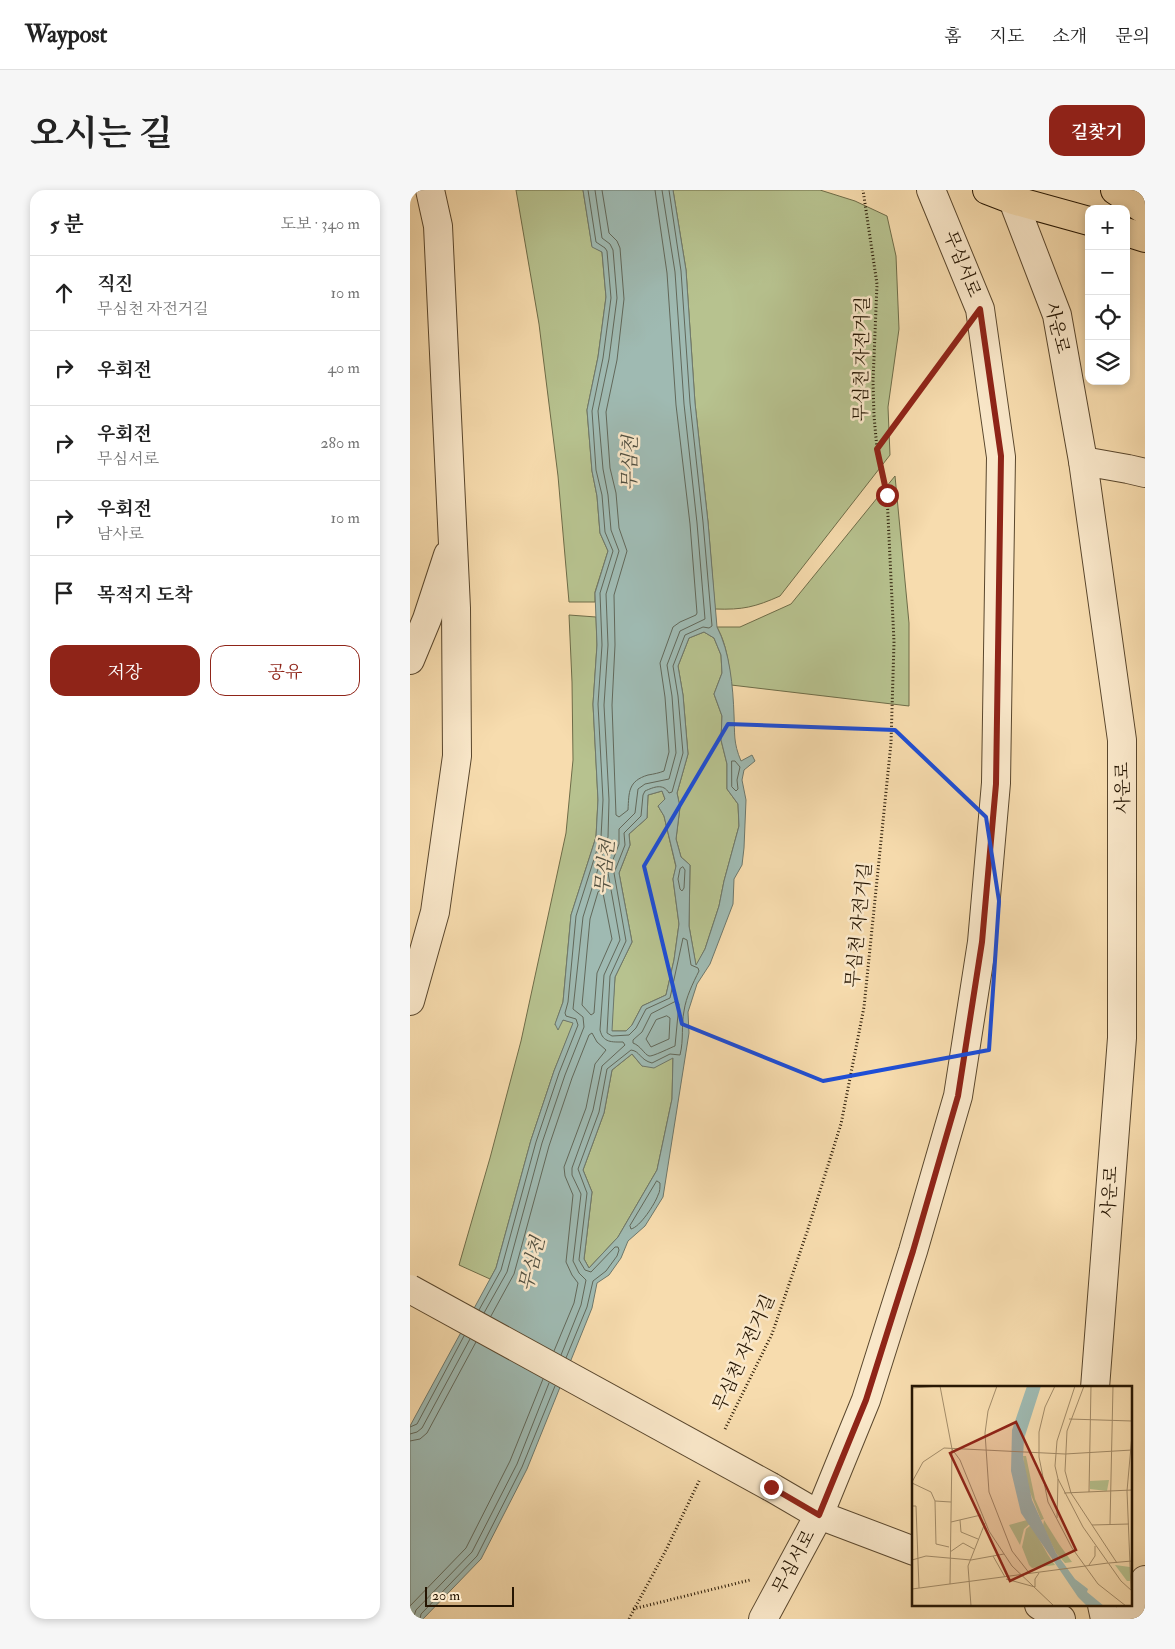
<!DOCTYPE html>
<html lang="ko">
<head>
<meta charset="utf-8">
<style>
  body { margin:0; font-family:"IM FELL Double Pica","Noto Serif KR",serif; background:#f6f6f6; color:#222 }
  .controls { position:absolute; right:15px; top:15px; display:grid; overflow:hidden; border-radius:10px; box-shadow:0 2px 8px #0003 }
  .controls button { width:45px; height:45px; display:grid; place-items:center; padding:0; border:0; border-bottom:1px solid #e0e0e0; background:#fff; color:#222; font:25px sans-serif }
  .scale { position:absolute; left:15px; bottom:12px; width:89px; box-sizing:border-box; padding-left:5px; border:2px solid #251502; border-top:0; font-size:14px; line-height:18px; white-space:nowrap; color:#251502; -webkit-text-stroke:4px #fae8ca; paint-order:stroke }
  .stop { position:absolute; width:15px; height:15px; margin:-11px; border:4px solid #8f2418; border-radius:50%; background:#fff }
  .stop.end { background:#8f2418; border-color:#fff; box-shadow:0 1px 5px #0008 }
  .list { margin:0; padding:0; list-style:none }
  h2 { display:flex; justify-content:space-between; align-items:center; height:65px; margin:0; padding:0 20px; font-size:21px }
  h2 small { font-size:16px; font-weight:400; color:#767676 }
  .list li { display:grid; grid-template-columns:32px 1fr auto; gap:15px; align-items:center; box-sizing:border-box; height:75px; padding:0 20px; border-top:1px solid #e0e0e0 }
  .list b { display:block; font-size:19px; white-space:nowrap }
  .list p { margin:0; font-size:16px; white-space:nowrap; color:#767676 }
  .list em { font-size:16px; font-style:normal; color:#767676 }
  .actions { display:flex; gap:10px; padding:15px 20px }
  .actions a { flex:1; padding:11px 0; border:1px solid #8f2418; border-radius:15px; text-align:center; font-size:18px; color:#8f2418 }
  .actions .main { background:#8f2418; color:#fff }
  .icon { flex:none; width:28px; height:28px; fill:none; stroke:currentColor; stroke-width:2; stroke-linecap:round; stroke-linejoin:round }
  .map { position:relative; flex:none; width:735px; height:1429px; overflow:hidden; border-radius:15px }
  header { display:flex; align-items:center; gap:30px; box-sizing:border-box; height:70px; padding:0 25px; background:#fff; border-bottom:1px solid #e0e0e0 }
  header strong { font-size:24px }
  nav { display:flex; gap:28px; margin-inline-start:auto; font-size:18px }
  .intro { display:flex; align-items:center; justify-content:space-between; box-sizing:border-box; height:120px; padding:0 30px }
  h1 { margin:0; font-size:35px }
  .button { padding:12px 22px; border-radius:15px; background:#8f2418; color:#fff; font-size:18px; font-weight:700 }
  main { display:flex; gap:30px; padding:0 30px }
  aside { flex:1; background:#fff; border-radius:15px; box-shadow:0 2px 8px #0003 }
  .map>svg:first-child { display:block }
  .green { fill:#b7c28f; stroke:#6e6c48 }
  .water { fill:#9fbab2; stroke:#6e786c; fill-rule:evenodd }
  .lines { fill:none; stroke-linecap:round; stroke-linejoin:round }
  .shore { stroke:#62685a; stroke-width:1 }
  .minor-casing { stroke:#5a472d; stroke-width:30 }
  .major-casing { stroke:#251502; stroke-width:30 }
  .path { stroke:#251502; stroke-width:3; stroke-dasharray:1 2.5; stroke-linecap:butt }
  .minor { stroke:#fae8ca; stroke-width:28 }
  .major { stroke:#f7dcae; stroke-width:28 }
  .minor-bridge-casing { stroke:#5a472d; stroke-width:30; stroke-linecap:butt }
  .minor-bridge { stroke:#fae8ca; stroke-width:28 }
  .route { stroke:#8f2418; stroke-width:6 }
  .marked { fill:none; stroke:#1d4ed8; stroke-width:4; stroke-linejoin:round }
  .labels { text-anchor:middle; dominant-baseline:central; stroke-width:5; stroke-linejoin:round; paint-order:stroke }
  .street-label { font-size:18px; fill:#251502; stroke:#fae8ca }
  .water-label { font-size:19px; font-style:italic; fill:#504f40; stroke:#fae8ca }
  .inset-road { fill:none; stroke:#a38c69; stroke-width:1 }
  .view { fill:#8f2418; fill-opacity:0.15; stroke:#8f2418; stroke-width:2.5 }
  .inset-edge { fill:none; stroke:#251502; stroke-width:2.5 }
</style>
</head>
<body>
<header>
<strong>Waypost</strong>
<nav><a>홈</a><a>지도</a><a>소개</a><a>문의</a></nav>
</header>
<div class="intro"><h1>오시는 길</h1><a class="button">길찾기</a></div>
<main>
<aside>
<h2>5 분<small>도보 · 340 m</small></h2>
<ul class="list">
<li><svg class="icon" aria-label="ahead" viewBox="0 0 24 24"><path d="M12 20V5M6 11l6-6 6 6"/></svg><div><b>직진</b><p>무심천 자전거길</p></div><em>10 m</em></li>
<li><svg class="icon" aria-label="right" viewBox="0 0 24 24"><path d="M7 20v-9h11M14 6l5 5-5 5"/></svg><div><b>우회전</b></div><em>40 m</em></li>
<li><svg class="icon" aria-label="right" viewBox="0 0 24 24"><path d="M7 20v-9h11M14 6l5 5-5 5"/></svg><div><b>우회전</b><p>무심서로</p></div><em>280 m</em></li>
<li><svg class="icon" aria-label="right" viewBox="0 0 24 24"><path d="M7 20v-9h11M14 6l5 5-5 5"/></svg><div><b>우회전</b><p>남사로</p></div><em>10 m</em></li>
<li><svg class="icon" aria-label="arrive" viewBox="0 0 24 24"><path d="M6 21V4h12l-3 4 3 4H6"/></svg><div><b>목적지 도착</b></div></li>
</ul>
<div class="actions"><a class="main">저장</a><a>공유</a></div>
</aside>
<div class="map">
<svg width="735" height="1429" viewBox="0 0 735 1429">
  <rect width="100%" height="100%" fill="#f7dcae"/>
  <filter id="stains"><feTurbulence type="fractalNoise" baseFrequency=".004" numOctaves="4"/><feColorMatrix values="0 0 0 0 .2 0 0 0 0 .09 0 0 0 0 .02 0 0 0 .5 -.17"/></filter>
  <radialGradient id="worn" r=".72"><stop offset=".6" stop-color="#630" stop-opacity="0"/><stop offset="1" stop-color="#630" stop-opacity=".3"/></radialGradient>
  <g class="green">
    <path d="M 106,0 L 173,0 L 182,56 L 192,62 L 196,107 L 188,167 L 177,220 L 182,281 L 187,306 L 190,343 L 198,361 L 185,402 L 185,412 L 159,412 L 148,286 L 129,134 Z"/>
    <path d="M 263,0 L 410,0 L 445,11 L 477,26 L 486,66 L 489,139 L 478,217 L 480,265 L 370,406 C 345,417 333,420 305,419 L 298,332 L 285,213 L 276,80 Z"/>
    <path d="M 485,286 L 499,433 L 499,516 L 321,495 C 319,475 317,455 307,437 L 330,437 L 381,414 Z"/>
    <path d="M 159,425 L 186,427 L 187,455 L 183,514 L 188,610 L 186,647 L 161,725 L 153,812 L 145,835 L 153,830 L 164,832 L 144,881 L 121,950 L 86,1078 L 80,1089 L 49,1075 L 80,968 L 111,851 L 156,643 L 163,570 L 162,492 Z"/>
    <path d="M 294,442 L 304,448 L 311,465 L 312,483 L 304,504 L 312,526 L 311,550 L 317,574 L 317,599 L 328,614 L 329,636 L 314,691 L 309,716 L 295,759 L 286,776 L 279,736 L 280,675 L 271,667 L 266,649 L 270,617 L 267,603 L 278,564 L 273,505 L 268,476 L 279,448 Z"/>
    <path d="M 252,601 L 255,609 L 248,616 L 254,626 L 266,677 L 263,689 L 269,734 L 264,770 L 256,805 L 232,816 L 222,835 L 216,841 L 201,841 L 205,787 L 222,752 L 209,683 L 220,655 L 219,644 L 237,628 L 238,605 Z"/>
    <path d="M 222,864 L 232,876 L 263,867 L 262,909 L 247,980 L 208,1047 L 179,1078 L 174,1069 L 182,1002 L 173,980 L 194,923 L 202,880 Z"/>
  </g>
  <path class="water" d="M 173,0 L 263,0 L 276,80 L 285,213 L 298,332 L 307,437 C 320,462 323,497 324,525 C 325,544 323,552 331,571 L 342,565 L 345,571 L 334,580 L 332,590 L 336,610 L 334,658 L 332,675 L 324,689 L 323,714 L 300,774 L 287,794 L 278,822 L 279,843 L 253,1007 L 235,1036 L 218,1051 L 211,1068 L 199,1085 L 187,1093 L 182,1118 L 117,1279 L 71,1369 L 13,1429 L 0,1429 L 0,1236 L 86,1078 L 121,950 L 144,881 L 163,833 L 153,830 L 148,840 L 145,834 L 153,812 L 161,725 L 186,647 L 188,610 L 183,514 L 187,455 L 185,403 L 198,361 L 190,343 L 187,306 L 182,281 L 177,220 L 188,167 L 196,107 L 192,62 L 182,57 ZM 294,442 L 304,448 L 311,465 L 312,483 L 304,504 L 312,526 L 311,550 L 317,574 L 317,599 L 328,614 L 329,636 L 314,691 L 309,716 L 295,759 L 286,775 L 279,736 L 280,675 L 271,667 L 266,649 L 270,617 L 267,603 L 278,564 L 273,505 L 268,476 L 279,448 ZM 252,601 L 255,609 L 248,616 L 254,626 L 266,676 L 263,689 L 269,734 L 264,770 L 256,805 L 232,816 L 222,835 L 216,841 L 202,841 L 205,787 L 222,752 L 209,683 L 220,655 L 219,644 L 237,628 L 238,605 ZM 222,864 L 232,876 L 244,878 L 263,868 L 262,909 L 247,980 L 208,1047 L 179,1078 L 174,1069 L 182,1002 L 173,980 L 194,923 L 202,880 Z"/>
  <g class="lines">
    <g class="shore">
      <path d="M 192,0 L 199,43 L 207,51 L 210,58 L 214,109 L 207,170 L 196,222 L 200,278 L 206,303 L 209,338 L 217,361 L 204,405 L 205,455 L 202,515 L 206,625 L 209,627 L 218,620 C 219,602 218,591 238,585 C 244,584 249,583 254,581 L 259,562 L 255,507 L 250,473 L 263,437 L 270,432 L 286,425 L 287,423 L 280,334 L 266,215 L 257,83 L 245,0"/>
      <path d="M 322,571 L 325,571 L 330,577 L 327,590 L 328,599 L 326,601 L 322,597 Z"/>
      <path d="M 273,677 L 275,680 L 274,698 L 272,701 L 270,699 L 268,689 L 270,679 Z"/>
      <path d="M 191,701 L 193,703 L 202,749 L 187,783 L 184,823 L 181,825 L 172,815 L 180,729 L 188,702 Z"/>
      <path d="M 267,811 L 269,814 L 265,856 C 262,857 242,867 239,866 C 234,864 231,856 223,853 L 223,850 L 232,842 L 241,824 Z"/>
      <path d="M 257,826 L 260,828 L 259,849 L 241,857 L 236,849 L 246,830 Z"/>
      <path d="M 247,991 L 250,993 C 250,997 250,1002 248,1005 C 245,1014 230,1037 221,1039 L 220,1036 Z"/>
      <path d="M 69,1120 L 91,1080 L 126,952 L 149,883 L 168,835 L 166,829 L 156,826 L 155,823 L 158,812 L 166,726 L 191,647 L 193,610 L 188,514 L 192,455 L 190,403 L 203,361 L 195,342 L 192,305 L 186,280 L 182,221 L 193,168 L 201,108 L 197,61 L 195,58 L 186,52 L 178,0"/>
      <path d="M 74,1123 L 97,1082 L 132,953 L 155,885 L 174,837 L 173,827 L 163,819 L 173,727 L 198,647 L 199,610 L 194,515 L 198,455 L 196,404 L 209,361 L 201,340 L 198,305 L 193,279 L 188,221 L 199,169 L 207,108 L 203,60 L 200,54 L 192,48 L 185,0"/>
      <path d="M 81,1126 L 104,1084 L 139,956 L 162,888 L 179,845 L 182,843 L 187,852 L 196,860 L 185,874 L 176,918 L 154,977 L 155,986 L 163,1005 L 156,1072 L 162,1085 L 168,1093 L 164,1113 L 144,1161"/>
      <path d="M 151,1165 L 171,1115 L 176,1090 L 169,1083 L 163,1071 L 171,1004 L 162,985 L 162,978 L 183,920 L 192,876 L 215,855 L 213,852 C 202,852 193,853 190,840 L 194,785 L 210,750 L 198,683 L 209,654 L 209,639 L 225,623 L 228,599 L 235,594 L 259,589 L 266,563 L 262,506 L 257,475 L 270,441 L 295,429 L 287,333 L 274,214 L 265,82 L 252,0"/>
      <path d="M 156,1168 L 177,1117 L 183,1091 L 196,1081 L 207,1066 L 209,1060 L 208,1057 L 205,1057 L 181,1082 L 175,1080 L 169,1070 L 177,1003 L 168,979 L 189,922 L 197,879 L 221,860 C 230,861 230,870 242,873 L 260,864 L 270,865 C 274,849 271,836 274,821 C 276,807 283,793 289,781 L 288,778 L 281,775 L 277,750 L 273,748 L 260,808 L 236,819 L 226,838 L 219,845 L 202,846 L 197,843 L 200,786 L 216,751 L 204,683 L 215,655 L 214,643 L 231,626 L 233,605 L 235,601 C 244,597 253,593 259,603 L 262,602 L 273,563 L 268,506 L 263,476 L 275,445 L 293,437 L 299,438 L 302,436 L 293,332 L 280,213 L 271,81 L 259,0"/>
      <path d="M 0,1237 L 7,1234 L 54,1146"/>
      <path d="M 0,1244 L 7,1242 L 12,1238 L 60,1149"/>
      <path d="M 0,1251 L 10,1249 L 17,1243 L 66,1152"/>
      <path d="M 0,1416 L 56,1358 L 100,1271 L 133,1189"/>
      <path d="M 3,1429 L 6,1420 L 62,1362 L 107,1274 L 139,1193"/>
      <path d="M 10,1429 L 11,1424 L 67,1366 L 112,1277 L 145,1196"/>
    </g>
    <g class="minor-casing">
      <g id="minor">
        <path d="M 599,0 L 647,125 L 673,271 L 712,550 L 712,848 L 685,1198"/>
        <path d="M 673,271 L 718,279 L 735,283"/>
        <path d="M 0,470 L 17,429 L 38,365"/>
        <path d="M 0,811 L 25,722 L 47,566 L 46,418 L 28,36 L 20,0"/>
        <path d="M 361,1297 L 409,1325 L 504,1361"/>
        <path d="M 629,1415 L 651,1429"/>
        <path d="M 692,1415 L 695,1429"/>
        <path d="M 353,1429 L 409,1325 L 456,1210 L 503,1061 L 548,906 L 572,752 L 586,593 L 591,267 L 570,119 L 521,0"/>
        <path d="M 717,1429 L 735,1390"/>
      </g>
    </g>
    <g class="major-casing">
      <g id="major">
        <path d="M 577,0 L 603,10 L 679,31"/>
        <path d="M 705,0 L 735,20"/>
        <path d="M 716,42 L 735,48"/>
      </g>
    </g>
    <g class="path">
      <path d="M 467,258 L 546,153"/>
      <path d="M 315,1239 L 362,1144 L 397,1042 L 431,934 L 454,817 L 481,553 L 484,452 L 477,305 L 467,259 L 464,226 L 463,192 L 467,94 L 453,0"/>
      <path d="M 223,1419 L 340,1390"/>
      <path d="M 219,1429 L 256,1360 L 290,1289"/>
    </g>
    <use href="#minor" class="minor"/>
    <use href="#major" class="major"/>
    <g class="minor-bridge-casing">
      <path id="minor-bridge" d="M 0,1099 L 361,1297"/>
    </g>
    <use href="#minor-bridge" class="minor-bridge"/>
  </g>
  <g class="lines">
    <path class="route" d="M 361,1297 L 409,1325 L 456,1210 L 503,1061 L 548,906 L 572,752 L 586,594 L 591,266 L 570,119 L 467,259 L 477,305"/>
  </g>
  <path class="marked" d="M 318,534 L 485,540 L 576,627 L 589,711 L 579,860 L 413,891 L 272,834 L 234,676 Z"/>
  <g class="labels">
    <g class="street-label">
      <text transform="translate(552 74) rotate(68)">무심서로</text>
      <text transform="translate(647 138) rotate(76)">사운로</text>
      <text transform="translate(452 169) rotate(-89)">무심천 자전거길</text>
      <text transform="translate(713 598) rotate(-91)">사운로</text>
      <text transform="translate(449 735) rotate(-84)">무심천 자전거길</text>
      <text transform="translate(700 1002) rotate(-86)">사운로</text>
      <text transform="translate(334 1163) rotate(-66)">무심천 자전거길</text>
      <text transform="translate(384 1372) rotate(-62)">무심서로</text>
    </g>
    <g class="water-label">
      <text transform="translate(220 273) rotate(-89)">무심천</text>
      <text transform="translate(195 677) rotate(-84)">무심천</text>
      <text transform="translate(122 1074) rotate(-76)">무심천</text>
    </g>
  </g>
  <g transform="translate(502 1196)">
    <rect width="220" height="220" fill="#f7dcae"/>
    <path d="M 111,70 L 114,70 L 123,113 L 132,133 L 129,134 L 114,96 ZM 197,94 L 195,105 L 178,103 L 178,95 ZM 110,97 L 117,120 L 113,117 L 120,136 L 112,143 L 108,159 L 97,139 L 115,134 L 106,113 L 106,107 L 112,116 L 107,103 ZM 132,134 L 147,158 L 160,176 L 153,177 L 144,167 L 131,140 ZM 119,139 L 136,169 L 143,179 L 120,182 L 117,179 L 110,161 L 114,143 ZM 203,179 L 218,181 L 218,195 L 215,195 Z" fill="#b7c28f"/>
    <path d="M 115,0 L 129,0 L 112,53 L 111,71 L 120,114 L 144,167 L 163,193 L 176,203 L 175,206 L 192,220 L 175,220 L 166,211 L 109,127 L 99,85 L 100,44 Z" fill="#9fbab2"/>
    <path class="inset-road" d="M 28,0 L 40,63 L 48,74 L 77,145 L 100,180 L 142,220M 85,0 L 76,25 L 73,47 L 77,106 L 100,165 L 118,188M 143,0 L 133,21 L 127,46 L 127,71 L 136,116 L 160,162 L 186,198 L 214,220M 163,0 L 145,55 L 143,80 L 146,93 L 171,141 L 209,195 L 220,205M 172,0 L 155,45 L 153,85 L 159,107 L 205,177M 0,2 L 28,0M 157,33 L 220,35M 0,96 L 11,76 L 32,62 L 153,68 L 220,64M 0,97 L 19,106 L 23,115 L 39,116M 177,106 L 179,0M 152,107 L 220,104M 23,115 L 24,158 L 37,161M 0,120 L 4,120 L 7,202M 145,132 L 146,93M 48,134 L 49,146 L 66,153M 39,136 L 69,129M 198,138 L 201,0M 180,139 L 217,138M 38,166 L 51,157 L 62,163M 81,170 L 93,191M 0,174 L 14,170 L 59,174 L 92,168M 197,177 L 220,175M 177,179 L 183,170 L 183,160M 94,193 L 123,201 L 123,193 L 127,187M 38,198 L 40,63M 0,203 L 196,177M 219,203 L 215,105 L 220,49M 59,220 L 56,180 L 73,137"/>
    <path class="view" d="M 104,36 L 164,164 L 98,195 L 38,67 Z"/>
    <rect width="220" height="220" class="inset-edge"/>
  </g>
  <rect width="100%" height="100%" filter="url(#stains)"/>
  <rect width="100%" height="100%" fill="url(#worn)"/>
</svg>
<div class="controls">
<button>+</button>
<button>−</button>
<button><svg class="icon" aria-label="locate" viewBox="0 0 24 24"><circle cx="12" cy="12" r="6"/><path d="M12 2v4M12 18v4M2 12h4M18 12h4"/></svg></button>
<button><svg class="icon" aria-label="layers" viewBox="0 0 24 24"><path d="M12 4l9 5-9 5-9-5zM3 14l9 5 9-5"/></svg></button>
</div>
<div class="scale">20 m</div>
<div class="stop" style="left:477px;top:305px"></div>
<div class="stop end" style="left:361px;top:1297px"></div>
</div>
</main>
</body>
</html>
